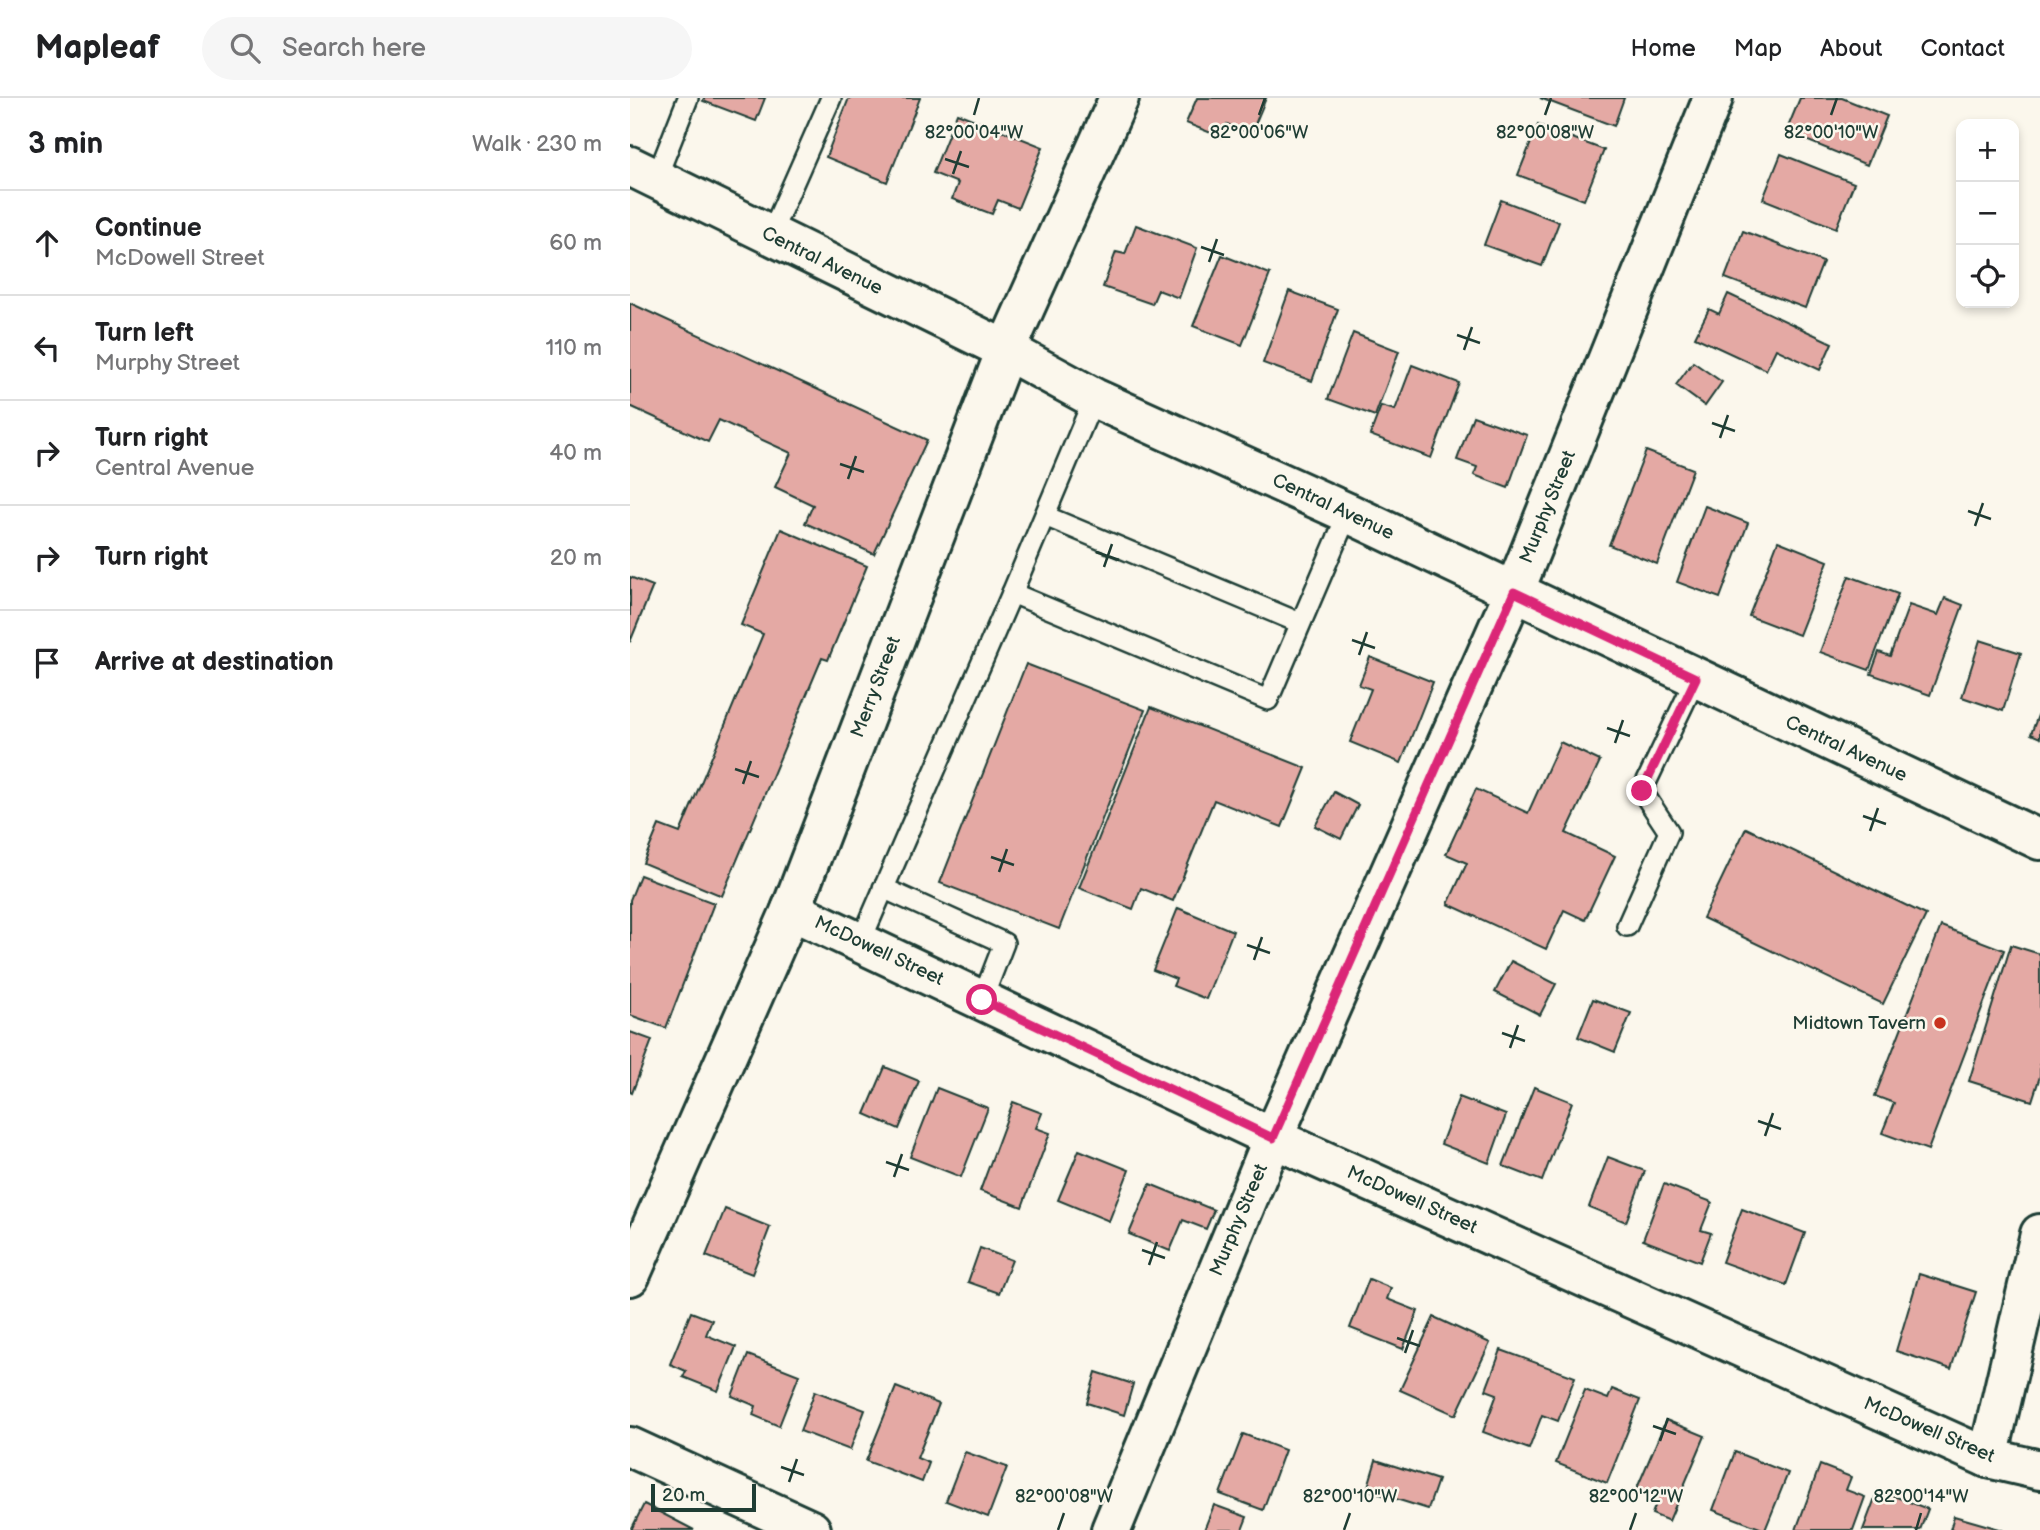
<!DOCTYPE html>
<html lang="en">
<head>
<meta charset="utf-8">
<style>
  body { margin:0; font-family:"Balsamiq Sans",sans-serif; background:#f6f6f6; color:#202124 }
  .controls { position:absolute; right:21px; top:21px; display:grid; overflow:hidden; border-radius:14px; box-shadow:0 4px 10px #0003 }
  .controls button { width:63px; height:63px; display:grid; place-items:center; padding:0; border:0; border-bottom:2px solid #e0e0e0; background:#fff; color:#202124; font:35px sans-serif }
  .scale { position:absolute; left:21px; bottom:18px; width:105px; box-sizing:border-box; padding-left:7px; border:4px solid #1f3d34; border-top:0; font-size:19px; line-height:24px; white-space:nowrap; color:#1f3d34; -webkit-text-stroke:5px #fbf7ec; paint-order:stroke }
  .stop { position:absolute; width:21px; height:21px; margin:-16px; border:5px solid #db2777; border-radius:50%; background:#fff }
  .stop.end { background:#db2777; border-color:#fff; box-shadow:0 2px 7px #0008 }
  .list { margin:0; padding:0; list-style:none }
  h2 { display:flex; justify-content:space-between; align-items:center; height:91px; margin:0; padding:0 28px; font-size:30px }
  h2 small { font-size:23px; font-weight:400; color:#757577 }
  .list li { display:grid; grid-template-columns:46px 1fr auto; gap:21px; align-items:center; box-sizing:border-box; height:105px; padding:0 28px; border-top:2px solid #e0e0e0 }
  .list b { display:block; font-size:26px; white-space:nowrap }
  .list p { margin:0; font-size:23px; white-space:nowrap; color:#757577 }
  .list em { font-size:23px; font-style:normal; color:#757577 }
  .icon { flex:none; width:38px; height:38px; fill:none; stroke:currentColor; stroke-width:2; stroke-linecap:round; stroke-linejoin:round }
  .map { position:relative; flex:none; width:1410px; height:1432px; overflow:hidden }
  header { display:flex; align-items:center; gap:42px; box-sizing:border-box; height:98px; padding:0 35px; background:#fff; border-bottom:2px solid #e0e0e0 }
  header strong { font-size:33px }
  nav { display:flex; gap:38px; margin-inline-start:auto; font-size:24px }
  .search { width:490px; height:63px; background:#f6f6f6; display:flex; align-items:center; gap:18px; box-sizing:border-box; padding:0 24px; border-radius:38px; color:#757577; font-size:26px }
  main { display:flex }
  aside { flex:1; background:#fff }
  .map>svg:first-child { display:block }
  .building { fill:#e4a9a4; stroke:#1f3d34; stroke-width:2 }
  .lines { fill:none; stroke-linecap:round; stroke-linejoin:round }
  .service-casing { stroke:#1f3d34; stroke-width:24 }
  .minor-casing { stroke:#1f3d34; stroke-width:44 }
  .secondary-casing { stroke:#1f3d34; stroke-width:44 }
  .service { stroke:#fbf7ec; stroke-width:19 }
  .minor { stroke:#fbf7ec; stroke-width:38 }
  .secondary { stroke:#fbf7ec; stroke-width:38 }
  .route { stroke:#db2777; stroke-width:9 }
  .ticks { fill:none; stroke:#1f3d34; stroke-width:2.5 }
  .poi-dot { fill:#c8321e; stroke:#fbf7ec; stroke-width:2.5 }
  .labels { text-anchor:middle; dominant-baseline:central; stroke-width:5; stroke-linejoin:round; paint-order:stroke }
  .street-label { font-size:19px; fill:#1f3d34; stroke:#fbf7ec }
  .poi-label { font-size:19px; fill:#1f3d34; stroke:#fbf7ec; text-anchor:end }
  .ticks-label { font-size:18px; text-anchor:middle; fill:#1f3d34; stroke:#fbf7ec; stroke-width:5; stroke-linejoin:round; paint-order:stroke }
</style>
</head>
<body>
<header>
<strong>Mapleaf</strong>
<div class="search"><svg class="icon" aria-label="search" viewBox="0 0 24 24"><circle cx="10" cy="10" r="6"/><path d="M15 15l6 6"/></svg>Search here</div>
<nav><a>Home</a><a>Map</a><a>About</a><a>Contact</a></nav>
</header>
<main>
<aside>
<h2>3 min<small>Walk · 230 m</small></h2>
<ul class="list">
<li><svg class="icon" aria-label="ahead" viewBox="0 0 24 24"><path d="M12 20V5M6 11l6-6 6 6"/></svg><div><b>Continue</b><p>McDowell Street</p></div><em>60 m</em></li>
<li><svg class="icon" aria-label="left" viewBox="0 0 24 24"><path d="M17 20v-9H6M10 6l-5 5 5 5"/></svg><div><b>Turn left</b><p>Murphy Street</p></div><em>110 m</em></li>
<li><svg class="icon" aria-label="right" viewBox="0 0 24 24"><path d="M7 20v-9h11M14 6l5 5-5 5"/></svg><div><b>Turn right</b><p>Central Avenue</p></div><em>40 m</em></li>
<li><svg class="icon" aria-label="right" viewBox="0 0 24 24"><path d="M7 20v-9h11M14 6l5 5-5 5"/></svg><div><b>Turn right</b></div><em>20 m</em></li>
<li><svg class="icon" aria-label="arrive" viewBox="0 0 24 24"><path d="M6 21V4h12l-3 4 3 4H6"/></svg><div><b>Arrive at destination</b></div></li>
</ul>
</aside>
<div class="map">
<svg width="1410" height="1432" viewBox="0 0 1410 1432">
  <rect width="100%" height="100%" fill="#fbf7ec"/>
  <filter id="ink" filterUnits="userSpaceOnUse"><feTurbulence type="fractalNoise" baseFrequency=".0143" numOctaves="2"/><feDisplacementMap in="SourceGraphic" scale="14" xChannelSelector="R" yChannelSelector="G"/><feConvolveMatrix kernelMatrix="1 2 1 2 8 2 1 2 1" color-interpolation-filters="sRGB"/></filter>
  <g filter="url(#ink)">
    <g class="building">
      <path d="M 74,0 L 135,0 L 126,23 L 73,3 Z"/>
      <path d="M 219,0 L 290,0 L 257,84 L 196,59 Z"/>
      <path d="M 567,0 L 636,0 L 621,36 L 597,26 L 591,39 L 556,25 Z"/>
      <path d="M 910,0 L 994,0 L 984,28 Z"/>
      <path d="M 1170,0 L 1212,0 L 1257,18 L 1237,67 L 1156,34 Z"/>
      <path d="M 327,15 L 413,49 L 388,110 L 368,102 L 362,116 L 322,101 L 328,85 L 303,75 Z"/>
      <path d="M 908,27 L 974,52 L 954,102 L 888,77 Z"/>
      <path d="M 1151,56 L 1224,85 L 1206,130 L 1133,101 Z"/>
      <path d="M 871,102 L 929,124 L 912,168 L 854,147 Z"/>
      <path d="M 506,127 L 567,150 L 549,200 L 528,192 L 522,206 L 473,189 L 486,154 L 495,156 Z"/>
      <path d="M 1113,133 L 1193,164 L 1175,210 L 1095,180 Z"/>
      <path d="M 592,157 L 640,176 L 612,247 L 563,228 Z"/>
      <path d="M 659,193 L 708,211 L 682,283 L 633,265 Z"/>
      <path d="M 1098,196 L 1202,245 L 1190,272 L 1146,251 L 1136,272 L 1065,239 L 1079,211 L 1089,216 Z"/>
      <path d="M 0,205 L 297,342 L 244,456 L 175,425 L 183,407 L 145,389 L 161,355 L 89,322 L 78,344 L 0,308 Z"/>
      <path d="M 723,235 L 769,253 L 745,318 L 698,301 Z"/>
      <path d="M 1063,264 L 1092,284 L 1075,308 L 1046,287 Z"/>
      <path d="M 782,267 L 829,285 L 801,360 L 740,337 L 751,308 L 765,312 Z"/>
      <path d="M 843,318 L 897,337 L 878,390 L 844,377 L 847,369 L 827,362 Z"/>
      <path d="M 1016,353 L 1063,371 L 1027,466 L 979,447 Z"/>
      <path d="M 1075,408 L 1118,425 L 1090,500 L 1047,484 Z"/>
      <path d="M 151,431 L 237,468 L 198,562 L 192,560 L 92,798 L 13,765 L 29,727 L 50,735 L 133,536 L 111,527 Z"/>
      <path d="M 1148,443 L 1198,463 L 1169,537 L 1119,518 Z"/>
      <path d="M 1219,478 L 1268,496 L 1239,572 L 1190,554 Z"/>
      <path d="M 0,479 L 23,488 L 0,544 Z"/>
      <path d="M 1315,500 L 1333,507 L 1300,597 L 1241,576 L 1249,554 L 1260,558 L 1279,507 L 1308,517 Z"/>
      <path d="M 1350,542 L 1391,555 L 1373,613 L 1332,599 Z"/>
      <path d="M 740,559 L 803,584 L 771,665 L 720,644 L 741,591 L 729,587 Z"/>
      <path d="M 396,566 L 515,612 L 429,831 L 310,785 Z"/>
      <path d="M 521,609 L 676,670 L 652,729 L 584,702 L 543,803 L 511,790 L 503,811 L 449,790 Z"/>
      <path d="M 1410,612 L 1410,640 L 1401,636 Z"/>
      <path d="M 930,644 L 970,663 L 936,735 L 985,758 L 955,822 L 934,812 L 916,851 L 818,806 L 837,765 L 816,756 L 846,691 L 898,715 Z"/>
      <path d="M 704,694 L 728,707 L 711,741 L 685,728 Z"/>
      <path d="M 1116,730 L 1296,817 L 1253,906 L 1073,820 Z"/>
      <path d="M 10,777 L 84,805 L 36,930 L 0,917 L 0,802 Z"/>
      <path d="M 548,810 L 603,833 L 576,901 L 543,888 L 546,881 L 523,872 Z"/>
      <path d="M 1311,828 L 1374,852 L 1298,1052 L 1252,1035 L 1264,1005 L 1245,998 Z"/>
      <path d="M 1381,847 L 1410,856 L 1410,978 L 1402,1003 L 1339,983 Z"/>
      <path d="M 881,863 L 926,886 L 910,917 L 865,894 Z"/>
      <path d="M 963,901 L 1001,915 L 985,954 L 948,939 Z"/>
      <path d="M 0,934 L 22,942 L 2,995 L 0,994 Z"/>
      <path d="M 255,969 L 289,983 L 269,1031 L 235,1016 Z"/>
      <path d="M 904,989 L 942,1004 L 912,1083 L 873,1068 Z"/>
      <path d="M 307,990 L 358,1010 L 331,1079 L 280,1059 Z"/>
      <path d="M 829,999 L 876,1017 L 859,1065 L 811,1046 Z"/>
      <path d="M 383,1004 L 412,1015 L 406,1030 L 420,1035 L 392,1109 L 350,1093 Z"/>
      <path d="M 449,1052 L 499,1072 L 479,1123 L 428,1102 Z"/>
      <path d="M 978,1059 L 1015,1073 L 996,1124 L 959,1109 Z"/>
      <path d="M 520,1086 L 584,1112 L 576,1131 L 553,1122 L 540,1153 L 499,1136 Z"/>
      <path d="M 1034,1086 L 1082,1104 L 1071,1132 L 1081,1135 L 1070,1164 L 1013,1142 Z"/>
      <path d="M 95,1111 L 140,1129 L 122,1176 L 76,1158 Z"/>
      <path d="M 1112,1111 L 1175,1135 L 1156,1187 L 1092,1164 Z"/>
      <path d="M 350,1150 L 382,1162 L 369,1195 L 338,1184 Z"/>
      <path d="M 1289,1176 L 1346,1194 L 1321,1271 L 1266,1253 Z"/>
      <path d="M 739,1181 L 761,1190 L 757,1201 L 788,1213 L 773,1251 L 720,1230 Z"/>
      <path d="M 61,1214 L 82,1222 L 76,1237 L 106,1249 L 88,1293 L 53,1279 L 56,1273 L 40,1266 Z"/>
      <path d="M 804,1219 L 860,1245 L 826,1317 L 770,1292 Z"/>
      <path d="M 871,1252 L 945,1279 L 928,1323 L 912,1317 L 899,1351 L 853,1334 L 867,1296 L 856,1292 Z"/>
      <path d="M 118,1257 L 169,1277 L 149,1328 L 123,1317 L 126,1308 L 102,1298 Z"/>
      <path d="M 466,1274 L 503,1286 L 494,1317 L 457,1305 Z"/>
      <path d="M 266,1289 L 309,1306 L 287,1360 L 299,1365 L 292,1384 L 236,1363 Z"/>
      <path d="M 982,1291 L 1010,1302 L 977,1385 L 926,1365 L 955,1292 L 978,1301 Z"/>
      <path d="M 185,1293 L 235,1312 L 220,1352 L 170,1333 Z"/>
      <path d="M 1036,1322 L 1075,1338 L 1039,1423 L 1022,1416 L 1027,1403 L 1005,1395 Z"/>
      <path d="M 613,1336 L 655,1352 L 633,1412 L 590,1396 Z"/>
      <path d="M 335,1354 L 377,1369 L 358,1419 L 316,1403 Z"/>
      <path d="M 1105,1354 L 1158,1375 L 1135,1432 L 1083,1412 Z"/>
      <path d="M 746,1362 L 808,1382 L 798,1411 L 737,1392 Z"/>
      <path d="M 1190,1367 L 1221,1379 L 1216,1392 L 1235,1399 L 1223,1432 L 1166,1432 Z"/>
      <path d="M 1248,1392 L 1298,1411 L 1290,1432 L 1233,1432 Z"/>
      <path d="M 14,1406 L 64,1432 L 1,1432 Z"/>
      <path d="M 584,1407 L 617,1419 L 612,1432 L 574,1432 Z"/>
      <path d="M 1324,1418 L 1373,1432 L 1320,1432 Z"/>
    </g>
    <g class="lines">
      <g class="service-casing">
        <g id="service">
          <path d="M 26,81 L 58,0"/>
          <path d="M 140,138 L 201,0"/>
          <path d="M 415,418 L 670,525"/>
          <path d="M 382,495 L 464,300"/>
          <path d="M 253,790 L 374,845 L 352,902"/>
          <path d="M 997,828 L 1039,734 L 1012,693 L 1066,580"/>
          <path d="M 230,845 L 382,495 L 638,602 L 718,415"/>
        </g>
      </g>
      <g class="minor-casing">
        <g id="minor">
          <path d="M 161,812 L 643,1040 L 1358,1360 L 1410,1372"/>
          <path d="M 0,1178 L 161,812 L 376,252 L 489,0"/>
          <path d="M 0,1349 L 181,1432"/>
          <path d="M 1358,1360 L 1410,1136"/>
          <path d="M 481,1432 L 643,1040 L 884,494 L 1083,0"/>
        </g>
      </g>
      <g class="secondary-casing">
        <path id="secondary" d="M 0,68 L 376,252 L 464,300 L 718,415 L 1410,742"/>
      </g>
      <use href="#service" class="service"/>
      <use href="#minor" class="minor"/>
      <use href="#secondary" class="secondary"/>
    </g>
  </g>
  <g class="lines" filter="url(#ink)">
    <path class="route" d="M 352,902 L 643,1040 L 884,494 L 1066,580 L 1012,693"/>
  </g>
  <path class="ticks" d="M 344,17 L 349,0M 629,17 L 635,0M 915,17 L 921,0M 1201,17 L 1207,0M 315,61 L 339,69M 323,76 L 331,53M 571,149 L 594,157M 579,164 L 587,141M 827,237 L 850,245M 834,252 L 842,229M 1082,325 L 1105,333M 1090,340 L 1098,317M 210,366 L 234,374M 218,381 L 226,358M 1338,413 L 1361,421M 1345,428 L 1353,405M 466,454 L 489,462M 474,469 L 482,446M 722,542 L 745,550M 729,557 L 737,534M 977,630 L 1000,638M 985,645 L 993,622M 105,671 L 129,679M 113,686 L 121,663M 1233,718 L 1256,726M 1240,733 L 1248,710M 361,759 L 384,767M 369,774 L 377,751M 617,847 L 640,855M 624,862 L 632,839M 872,935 L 895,943M 880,950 L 888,927M 1128,1023 L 1151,1031M 1135,1038 L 1143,1015M 256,1064 L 279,1072M 264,1079 L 272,1056M 512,1152 L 535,1160M 519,1167 L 527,1144M 767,1240 L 790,1248M 775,1255 L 783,1232M 1023,1328 L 1046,1336M 1030,1343 L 1038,1320M 151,1369 L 174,1377M 159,1384 L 167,1361M 428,1432 L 434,1415M 714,1432 L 720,1415M 1000,1432 L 1006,1415M 1286,1432 L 1291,1415"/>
  <circle class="poi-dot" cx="1310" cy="925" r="7"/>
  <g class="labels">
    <g class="street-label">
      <text transform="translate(192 163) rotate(26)">Central Avenue</text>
      <text transform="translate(703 409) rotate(25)">Central Avenue</text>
      <text transform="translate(918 409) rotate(-68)">Murphy Street</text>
      <text transform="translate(246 589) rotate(-69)">Merry Street</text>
      <text transform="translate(1216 651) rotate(25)">Central Avenue</text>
      <text transform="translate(249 853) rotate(25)">McDowell Street</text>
      <text transform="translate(782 1102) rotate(24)">McDowell Street</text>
      <text transform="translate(609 1122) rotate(-67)">Murphy Street</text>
      <text transform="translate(1299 1332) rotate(23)">McDowell Street</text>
    </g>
    <g class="poi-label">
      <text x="1296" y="925">Midtown Tavern</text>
    </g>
  </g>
  <g class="ticks-label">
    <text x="344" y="40">82°00'04"W</text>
    <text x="629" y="40">82°00'06"W</text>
    <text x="915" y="40">82°00'08"W</text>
    <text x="1201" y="40">82°00'10"W</text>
    <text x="434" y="1404">82°00'08"W</text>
    <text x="720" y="1404">82°00'10"W</text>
    <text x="1006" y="1404">82°00'12"W</text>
    <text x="1291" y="1404">82°00'14"W</text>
  </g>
</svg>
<div class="controls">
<button>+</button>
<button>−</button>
<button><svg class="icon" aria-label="locate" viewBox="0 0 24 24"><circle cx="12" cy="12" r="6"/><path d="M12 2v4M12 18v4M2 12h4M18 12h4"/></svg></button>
</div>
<div class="scale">20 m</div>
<div class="stop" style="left:352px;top:902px"></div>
<div class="stop end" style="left:1012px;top:693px"></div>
</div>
</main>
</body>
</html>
